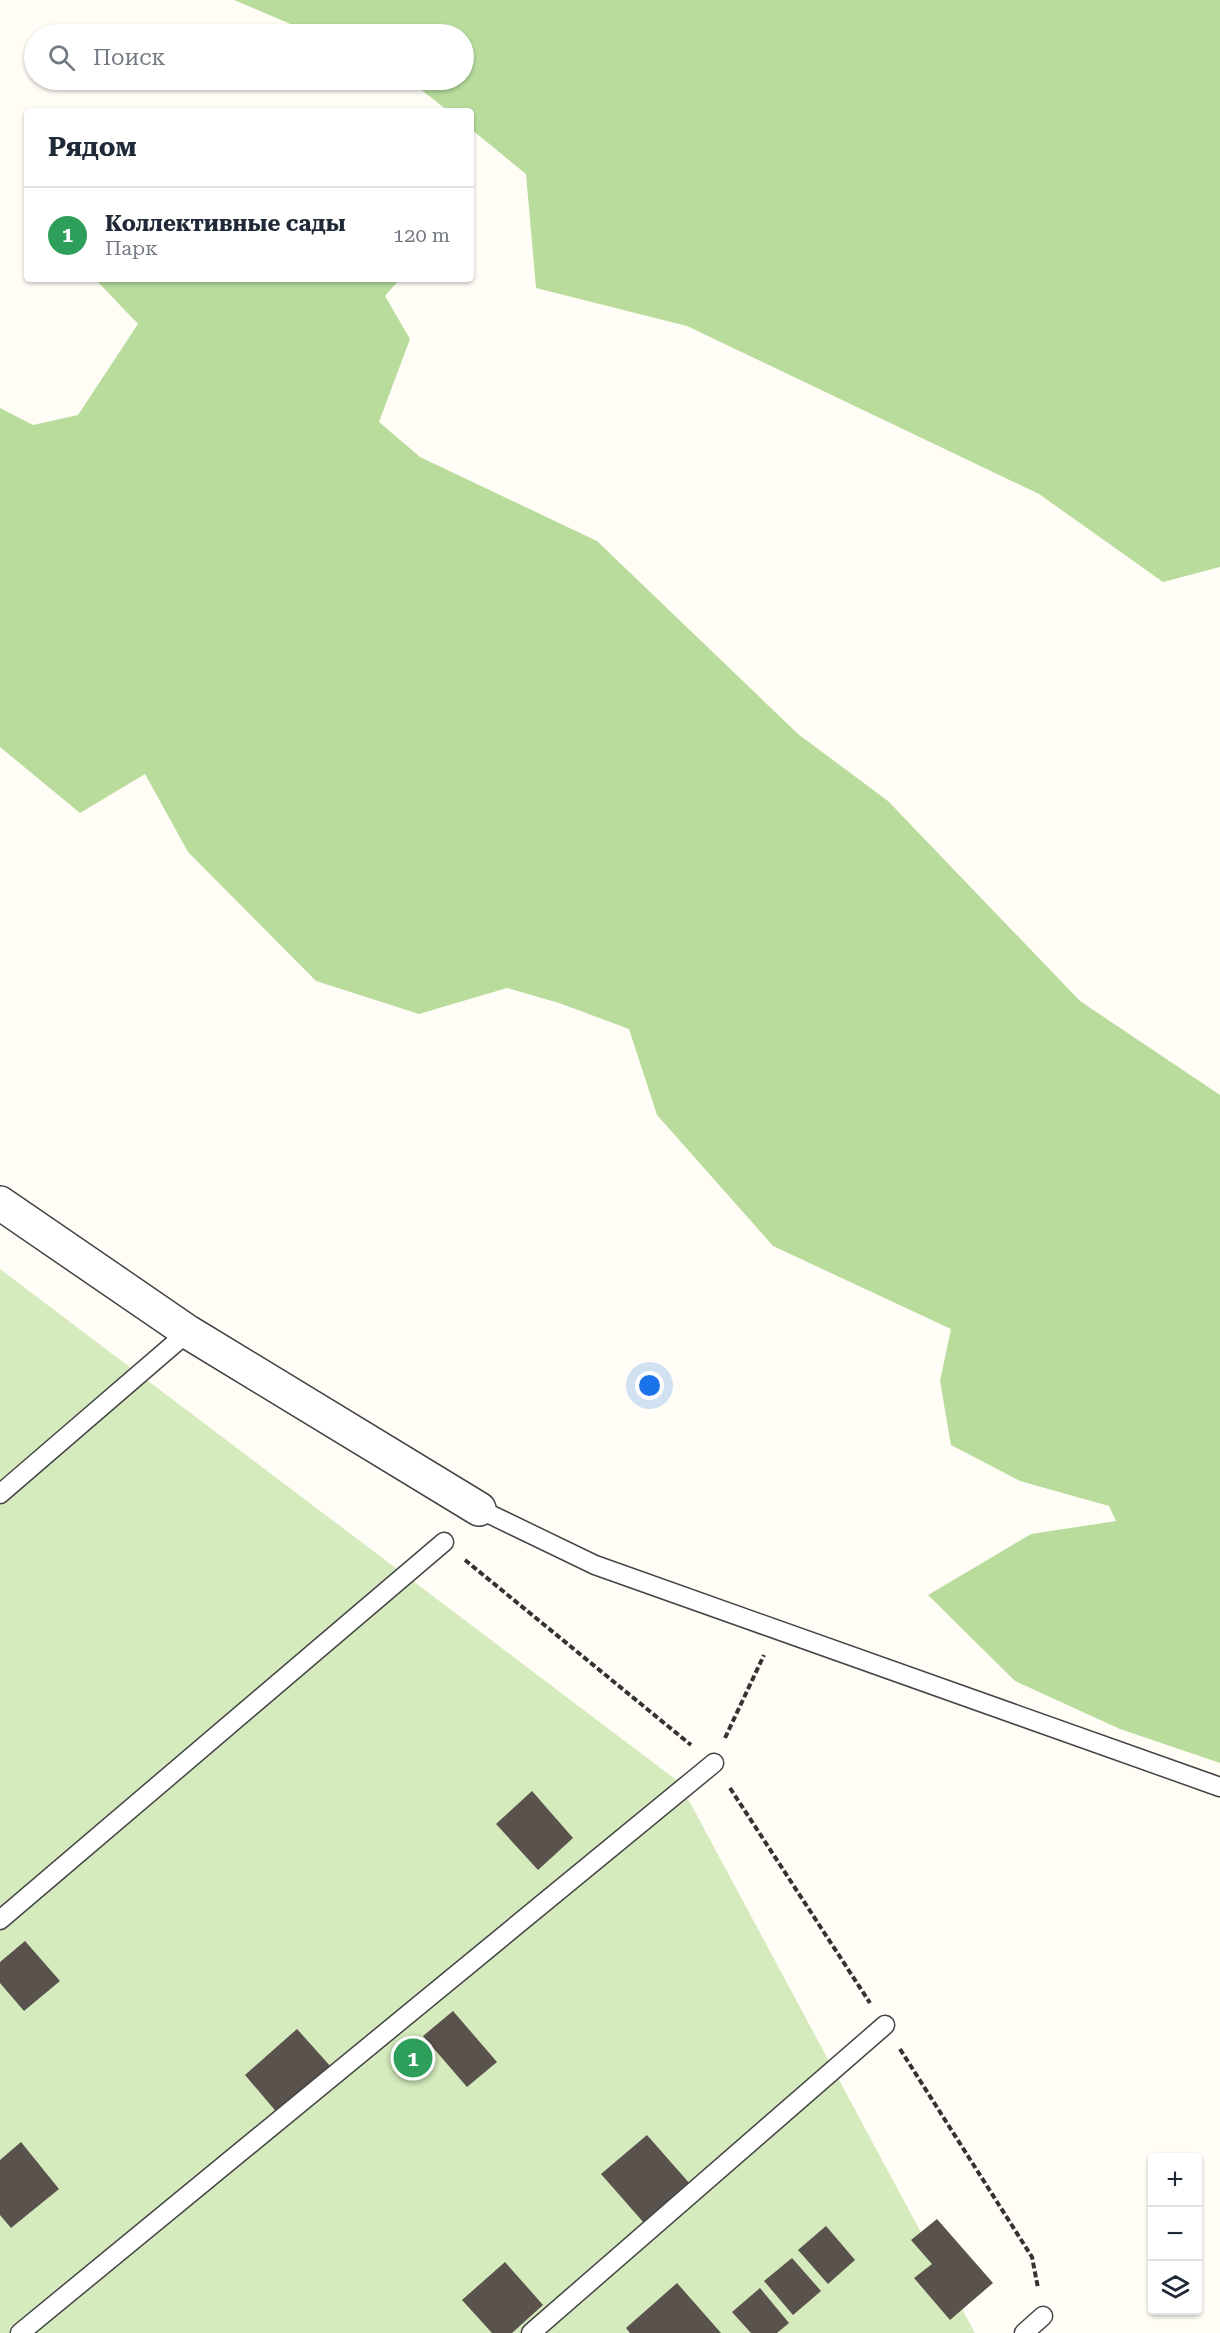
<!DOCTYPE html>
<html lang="ru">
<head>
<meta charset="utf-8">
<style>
  body { margin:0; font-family:"Roboto Serif",serif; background:#f2f2f3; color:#1f2937 }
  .controls { position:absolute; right:18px; bottom:18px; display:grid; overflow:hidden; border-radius:6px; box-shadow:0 2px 4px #0004 }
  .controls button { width:54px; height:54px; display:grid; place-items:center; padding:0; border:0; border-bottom:2px solid #e0e1e3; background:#fff; color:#1f2937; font:30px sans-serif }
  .you { position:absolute; left:650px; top:1386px; width:21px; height:21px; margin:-15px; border:4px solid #fff; border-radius:50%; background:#1a73e8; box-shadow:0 0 0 9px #1a73e833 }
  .badge { display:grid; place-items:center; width:39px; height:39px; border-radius:50%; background:#ea580c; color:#fff; font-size:20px; font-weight:700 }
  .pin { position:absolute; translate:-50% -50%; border:3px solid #fff; box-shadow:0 2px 6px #0006 }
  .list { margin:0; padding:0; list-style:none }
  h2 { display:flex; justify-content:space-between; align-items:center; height:78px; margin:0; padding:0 24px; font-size:26px }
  h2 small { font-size:20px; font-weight:400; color:#747a83 }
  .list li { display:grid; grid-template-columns:39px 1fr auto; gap:18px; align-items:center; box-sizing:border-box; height:96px; padding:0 24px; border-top:2px solid #e0e1e3 }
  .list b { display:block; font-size:22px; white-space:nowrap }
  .list p { margin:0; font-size:20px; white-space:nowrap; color:#747a83 }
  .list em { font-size:20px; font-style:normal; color:#747a83 }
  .icon { flex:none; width:33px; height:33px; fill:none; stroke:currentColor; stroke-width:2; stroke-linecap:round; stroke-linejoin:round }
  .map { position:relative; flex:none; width:1220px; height:2333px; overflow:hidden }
  .search { position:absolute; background:#fff; box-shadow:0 2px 4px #0004; left:24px; top:24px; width:450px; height:66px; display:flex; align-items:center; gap:15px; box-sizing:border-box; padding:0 21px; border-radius:33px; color:#747a83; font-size:22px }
  .panel { position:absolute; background:#fff; box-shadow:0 2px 4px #0004; left:24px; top:108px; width:450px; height:174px; border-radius:6px }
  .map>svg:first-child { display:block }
  .green { fill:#d5ebbd }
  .forest { fill:#b9dc9c }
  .building { fill:#5a524d }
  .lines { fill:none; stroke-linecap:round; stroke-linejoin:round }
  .lane-casing { stroke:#444; stroke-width:21 }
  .street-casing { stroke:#444; stroke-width:36 }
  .path { stroke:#333; stroke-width:4; stroke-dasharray:6 3; stroke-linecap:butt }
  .lane { stroke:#fff; stroke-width:18 }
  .street { stroke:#fff; stroke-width:33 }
</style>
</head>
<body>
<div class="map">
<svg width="1220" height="2333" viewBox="0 0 1220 2333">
  <rect width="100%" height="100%" fill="#fffdf5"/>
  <path class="green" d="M 0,1269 L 679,1782 L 975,2333 L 0,2333 Z"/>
  <g class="forest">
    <path d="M 234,0 L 1220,0 L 1220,567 L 1163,582 L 1039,494 L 687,326 L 536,288 L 526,174 L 471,129 L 471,111 L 448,111 L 409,80 L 464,80 L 464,34 L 314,34 Z"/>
    <path d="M 98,279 L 400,279 L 385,296 L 410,339 L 379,422 L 420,457 L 597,541 L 798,734 L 888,801 L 1080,1001 L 1220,1095 L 1220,1763 L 1120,1729 L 1015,1681 L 928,1595 L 1031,1534 L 1116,1521 L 1109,1506 L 1020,1481 L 951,1445 L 940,1381 L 951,1329 L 773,1246 L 657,1115 L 629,1029 L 559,1003 L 507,988 L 419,1014 L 316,981 L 188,852 L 145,774 L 80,813 L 0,747 L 0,408 L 33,425 L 78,415 L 138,324 L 98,282 Z"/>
  </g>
  <g class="building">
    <path d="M 532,1791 L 573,1838 L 538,1870 L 496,1824 Z"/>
    <path d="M 25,1941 L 60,1981 L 24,2011 L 0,1983 L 0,1962 Z"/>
    <path d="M 453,2011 L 497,2062 L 467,2087 L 423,2036 Z"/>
    <path d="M 297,2029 L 332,2068 L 279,2115 L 245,2075 Z"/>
    <path d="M 647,2135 L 690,2184 L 644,2223 L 601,2174 Z"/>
    <path d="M 21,2142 L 59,2189 L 11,2228 L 0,2215 L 0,2160 Z"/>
    <path d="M 937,2219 L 993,2283 L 950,2320 L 914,2278 L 932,2264 L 911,2240 Z"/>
    <path d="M 826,2226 L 855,2260 L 828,2284 L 798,2250 Z"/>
    <path d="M 792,2258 L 821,2291 L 793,2315 L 764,2281 Z"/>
    <path d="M 505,2262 L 543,2305 L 512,2333 L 492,2333 L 462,2300 Z"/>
    <path d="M 677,2283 L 721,2333 L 630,2333 L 626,2328 Z"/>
    <path d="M 760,2288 L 789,2323 L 777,2333 L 751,2333 L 732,2312 Z"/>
  </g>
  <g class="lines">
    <g class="lane-casing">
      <g id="lane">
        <path d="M 0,1494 L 188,1332"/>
        <path d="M 479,1509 L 595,1565 L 1220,1787"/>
        <path d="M 0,1920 L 444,1542"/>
        <path d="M 20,2333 L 714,1763"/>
        <path d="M 531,2333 L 885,2025"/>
        <path d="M 1024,2333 L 1043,2316"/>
      </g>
    </g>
    <g class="street-casing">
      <path id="street" d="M 0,1203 L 188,1332 L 479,1509"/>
    </g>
    <g class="path">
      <path d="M 465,1560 L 691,1745"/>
      <path d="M 725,1738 L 764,1655"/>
      <path d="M 730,1788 L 870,2003"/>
      <path d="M 900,2049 L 1032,2257 L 1038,2288"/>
    </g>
    <use href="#lane" class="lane"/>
    <use href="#street" class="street"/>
  </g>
</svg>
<div class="controls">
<button>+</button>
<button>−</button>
<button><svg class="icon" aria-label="layers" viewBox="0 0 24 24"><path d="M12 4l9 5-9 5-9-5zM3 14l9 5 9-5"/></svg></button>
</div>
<div class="you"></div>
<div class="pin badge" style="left:413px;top:2058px;background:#2e9e5b">1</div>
<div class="search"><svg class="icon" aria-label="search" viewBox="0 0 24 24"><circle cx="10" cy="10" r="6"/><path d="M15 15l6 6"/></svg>Поиск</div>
<section class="panel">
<h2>Рядом<small></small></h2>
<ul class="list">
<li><span class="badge" style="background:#2e9e5b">1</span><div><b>Коллективные сады</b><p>Парк</p></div><em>120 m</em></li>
</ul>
</section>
</div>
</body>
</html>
